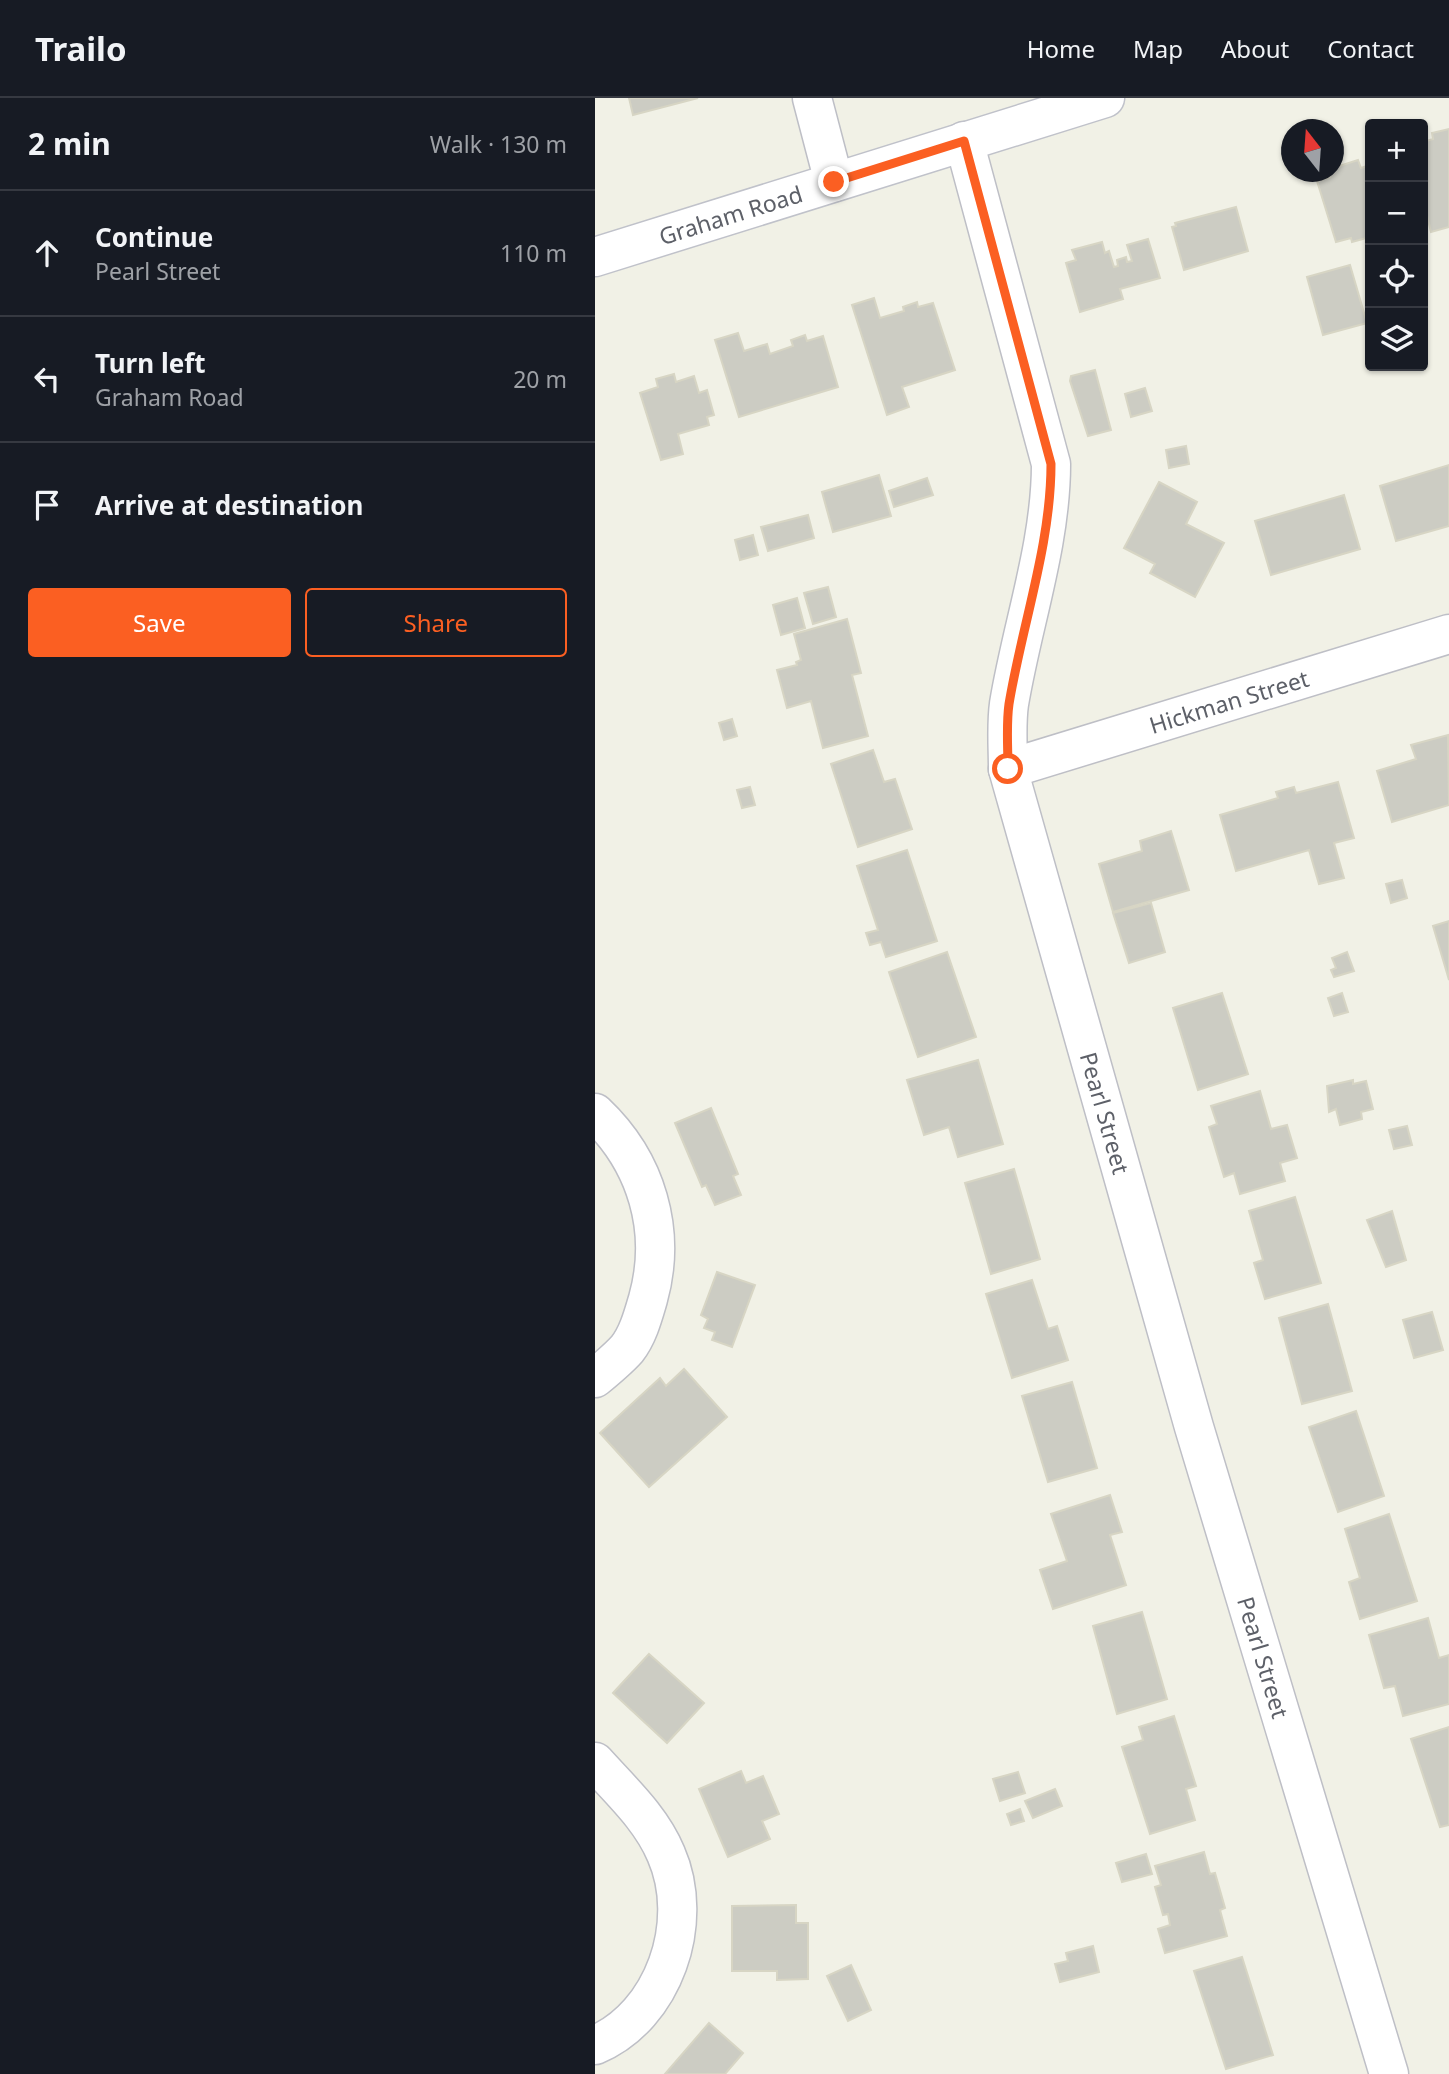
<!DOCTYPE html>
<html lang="en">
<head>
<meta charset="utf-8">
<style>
  body { margin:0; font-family:"Noto Sans",sans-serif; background:#20242c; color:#f1f3f6 }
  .controls { position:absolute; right:21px; top:21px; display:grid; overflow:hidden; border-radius:7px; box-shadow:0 2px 5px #0004 }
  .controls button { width:63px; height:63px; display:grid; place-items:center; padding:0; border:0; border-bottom:2px solid #363941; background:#171b24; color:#f1f3f6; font:35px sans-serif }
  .compass { position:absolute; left:686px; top:21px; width:63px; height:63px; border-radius:50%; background:#171b24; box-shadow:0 2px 5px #0004; rotate:343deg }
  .stop { position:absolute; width:21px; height:21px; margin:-16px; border:5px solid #fb5f22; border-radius:50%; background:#fff }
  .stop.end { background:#fb5f22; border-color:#fff; box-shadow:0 2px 7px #0008 }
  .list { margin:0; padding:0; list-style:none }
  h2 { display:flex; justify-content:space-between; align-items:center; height:91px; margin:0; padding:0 28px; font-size:30px }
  h2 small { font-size:23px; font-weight:400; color:#9ea1a6 }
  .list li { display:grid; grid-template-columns:46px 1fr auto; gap:21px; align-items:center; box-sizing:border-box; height:126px; padding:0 28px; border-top:2px solid #363941 }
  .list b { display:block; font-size:26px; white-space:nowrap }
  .list p { margin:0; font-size:23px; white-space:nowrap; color:#9ea1a6 }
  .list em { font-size:23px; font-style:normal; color:#9ea1a6 }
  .actions { display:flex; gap:14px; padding:21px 28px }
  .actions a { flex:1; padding:16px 0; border:2px solid #fb5f22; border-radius:7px; text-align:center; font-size:24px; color:#fb5f22 }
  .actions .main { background:#fb5f22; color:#fff }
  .icon { flex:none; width:38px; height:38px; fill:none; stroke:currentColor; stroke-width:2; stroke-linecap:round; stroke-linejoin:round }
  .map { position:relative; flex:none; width:854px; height:1976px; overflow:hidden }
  header { display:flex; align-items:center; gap:42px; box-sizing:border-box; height:98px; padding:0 35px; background:#171b24; border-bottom:2px solid #363941 }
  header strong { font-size:33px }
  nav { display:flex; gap:38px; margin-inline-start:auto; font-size:24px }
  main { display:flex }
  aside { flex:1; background:#171b24 }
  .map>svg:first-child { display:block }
  .building { fill:#ccccc3; stroke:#d7d5c4; stroke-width:2 }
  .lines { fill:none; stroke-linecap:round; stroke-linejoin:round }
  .minor-casing { stroke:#bebfc6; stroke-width:41 }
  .secondary-casing { stroke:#c0c2ca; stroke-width:41 }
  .minor { stroke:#fff; stroke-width:38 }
  .secondary { stroke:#fff; stroke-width:38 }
  .route { stroke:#fb5f22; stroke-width:9 }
  .labels { text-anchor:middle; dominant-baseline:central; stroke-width:5; stroke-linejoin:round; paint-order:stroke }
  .street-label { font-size:23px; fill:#5d6068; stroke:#fff }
</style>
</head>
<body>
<header>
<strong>Trailo</strong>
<nav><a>Home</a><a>Map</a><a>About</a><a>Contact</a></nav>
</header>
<main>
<aside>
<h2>2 min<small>Walk · 130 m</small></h2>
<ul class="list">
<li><svg class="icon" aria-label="ahead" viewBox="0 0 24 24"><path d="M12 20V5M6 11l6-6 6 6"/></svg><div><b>Continue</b><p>Pearl Street</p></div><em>110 m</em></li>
<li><svg class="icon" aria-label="left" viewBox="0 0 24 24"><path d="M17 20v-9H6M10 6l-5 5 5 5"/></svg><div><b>Turn left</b><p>Graham Road</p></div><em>20 m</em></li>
<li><svg class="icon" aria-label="arrive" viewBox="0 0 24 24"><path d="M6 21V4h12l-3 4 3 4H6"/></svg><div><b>Arrive at destination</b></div></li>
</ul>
<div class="actions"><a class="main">Save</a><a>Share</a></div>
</aside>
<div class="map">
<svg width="854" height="1976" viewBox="0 0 854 1976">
  <rect width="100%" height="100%" fill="#f1f1e6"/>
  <g class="building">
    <path d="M 34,0 L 103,0 L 38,17 Z"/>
    <path d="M 854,31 L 854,129 L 836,134 L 828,102 L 828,44 L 838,41 L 837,35 Z"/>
    <path d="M 763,62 L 766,70 L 775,67 L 775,139 L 757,144 L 756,140 L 741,144 L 722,83 L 735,79 L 733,74 L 738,74 L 738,70 Z"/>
    <path d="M 641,109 L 653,153 L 589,172 L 577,129 L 581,128 L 580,125 Z"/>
    <path d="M 553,141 L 565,180 L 525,191 L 528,201 L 485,214 L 471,165 L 481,162 L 477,152 L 507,144 L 510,155 L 514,153 L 519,169 L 523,168 L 522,162 L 531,159 L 532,164 L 537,163 L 532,147 Z"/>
    <path d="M 755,167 L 772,225 L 728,237 L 712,179 Z"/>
    <path d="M 279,200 L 285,220 L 309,213 L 308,209 L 322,204 L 323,209 L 338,205 L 360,272 L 307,289 L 314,309 L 292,317 L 257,207 Z"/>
    <path d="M 143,235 L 149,253 L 172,246 L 175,256 L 198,248 L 196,242 L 210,237 L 212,243 L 228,238 L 243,289 L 144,319 L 120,242 Z"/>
    <path d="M 500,272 L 516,332 L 493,338 L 475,283 L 476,278 Z"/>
    <path d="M 79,276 L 81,284 L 99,278 L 104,295 L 112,292 L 119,317 L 112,319 L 114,327 L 83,336 L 88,356 L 66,362 L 45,295 L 63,289 L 61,281 Z"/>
    <path d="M 550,290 L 557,313 L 536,319 L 530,296 Z"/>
    <path d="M 591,348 L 594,366 L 574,370 L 571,352 Z"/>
    <path d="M 854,367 L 854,428 L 801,443 L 785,388 Z"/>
    <path d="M 284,377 L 296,418 L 238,434 L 227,394 Z"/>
    <path d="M 332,380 L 338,397 L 299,409 L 294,393 Z"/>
    <path d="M 564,384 L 602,404 L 591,426 L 629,445 L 600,499 L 555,475 L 560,466 L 529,450 Z"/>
    <path d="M 749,397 L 765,451 L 676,477 L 660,423 Z"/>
    <path d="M 213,417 L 219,440 L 173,453 L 166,429 Z"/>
    <path d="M 158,437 L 163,457 L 145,462 L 140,442 Z"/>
    <path d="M 233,489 L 241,519 L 218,526 L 209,495 Z"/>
    <path d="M 202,500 L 210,530 L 186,537 L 178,507 Z"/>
    <path d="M 252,521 L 266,575 L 257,577 L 273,638 L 228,650 L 216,603 L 192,610 L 182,572 L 202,567 L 201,564 L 206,562 L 199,536 Z"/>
    <path d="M 137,621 L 142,638 L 129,642 L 124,625 Z"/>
    <path d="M 853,637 L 854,707 L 797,724 L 782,673 L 821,661 L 816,647 Z"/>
    <path d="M 278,652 L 289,684 L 300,681 L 317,731 L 263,749 L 236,666 Z"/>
    <path d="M 743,684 L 759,740 L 739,745 L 749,780 L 724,786 L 714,752 L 641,773 L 625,717 L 683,700 L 681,694 L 699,689 L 701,695 Z"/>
    <path d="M 155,689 L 160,707 L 147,710 L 142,692 Z"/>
    <path d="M 576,733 L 594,792 L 518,814 L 504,766 L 547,753 L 545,743 Z"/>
    <path d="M 312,752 L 342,843 L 291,859 L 286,844 L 275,847 L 271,835 L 283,832 L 262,768 Z"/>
    <path d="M 807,782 L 812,800 L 796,805 L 791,786 Z"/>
    <path d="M 556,805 L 570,854 L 534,865 L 518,815 Z"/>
    <path d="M 854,823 L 854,882 L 838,828 Z"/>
    <path d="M 352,854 L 381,939 L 323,959 L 294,874 Z"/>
    <path d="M 752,854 L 759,873 L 739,879 L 736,872 L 741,870 L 737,860 Z"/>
    <path d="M 627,895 L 653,976 L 603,992 L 578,910 Z"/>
    <path d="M 747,895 L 753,914 L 739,918 L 733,900 Z"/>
    <path d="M 383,962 L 408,1046 L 363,1059 L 354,1029 L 329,1037 L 312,982 Z"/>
    <path d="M 758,982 L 758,986 L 771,983 L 778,1011 L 766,1014 L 767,1021 L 745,1027 L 741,1011 L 734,1014 L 732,988 Z"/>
    <path d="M 665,993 L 676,1031 L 692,1027 L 702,1060 L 685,1065 L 690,1083 L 645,1096 L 639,1075 L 629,1079 L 614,1029 L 622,1026 L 616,1008 Z"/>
    <path d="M 116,1010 L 143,1076 L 138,1078 L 146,1097 L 120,1107 L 111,1087 L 107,1089 L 80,1025 Z"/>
    <path d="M 812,1028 L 817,1047 L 799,1051 L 794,1032 Z"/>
    <path d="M 419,1071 L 445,1161 L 396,1176 L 370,1085 Z"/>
    <path d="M 700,1099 L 726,1185 L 670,1201 L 659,1165 L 668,1162 L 654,1113 Z"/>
    <path d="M 797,1113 L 811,1162 L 791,1169 L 772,1122 Z"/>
    <path d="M 122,1174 L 160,1187 L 137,1249 L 117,1242 L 120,1234 L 109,1230 L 113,1221 L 106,1217 Z"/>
    <path d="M 437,1182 L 453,1231 L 462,1228 L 473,1262 L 417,1280 L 391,1196 Z"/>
    <path d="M 733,1206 L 757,1293 L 707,1306 L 684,1220 Z"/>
    <path d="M 837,1214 L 848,1252 L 819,1260 L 808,1222 Z"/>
    <path d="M 89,1271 L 132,1319 L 54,1389 L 5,1335 L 65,1280 L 71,1288 Z"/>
    <path d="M 477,1284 L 502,1370 L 453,1384 L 427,1298 Z"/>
    <path d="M 761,1313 L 789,1398 L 743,1414 L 714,1329 Z"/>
    <path d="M 515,1397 L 527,1434 L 515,1437 L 531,1487 L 458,1511 L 445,1472 L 472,1463 L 456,1416 Z"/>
    <path d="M 794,1416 L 822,1503 L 765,1521 L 754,1484 L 765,1480 L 750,1431 Z"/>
    <path d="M 547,1514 L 572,1601 L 522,1616 L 498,1528 Z"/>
    <path d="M 833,1520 L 844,1560 L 854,1557 L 854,1606 L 808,1618 L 800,1588 L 789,1590 L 774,1537 Z"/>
    <path d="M 54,1556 L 109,1605 L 72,1645 L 18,1595 Z"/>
    <path d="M 579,1618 L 601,1688 L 591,1691 L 600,1722 L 555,1736 L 527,1649 L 548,1642 L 544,1629 Z"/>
    <path d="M 854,1629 L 854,1727 L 845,1729 L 816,1641 Z"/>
    <path d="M 146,1673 L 151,1685 L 168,1678 L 184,1716 L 167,1723 L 175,1741 L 133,1759 L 104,1691 Z"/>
    <path d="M 423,1674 L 430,1695 L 405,1703 L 398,1681 Z"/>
    <path d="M 460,1691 L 467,1708 L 438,1720 L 430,1703 Z"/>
    <path d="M 425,1711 L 429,1723 L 416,1727 L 412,1716 Z"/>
    <path d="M 609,1754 L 615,1776 L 620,1775 L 630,1810 L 625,1812 L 632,1838 L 570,1855 L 563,1831 L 575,1827 L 573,1816 L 568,1817 L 560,1789 L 566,1787 L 560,1768 Z"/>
    <path d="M 551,1756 L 557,1776 L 527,1784 L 521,1765 Z"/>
    <path d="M 201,1807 L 201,1825 L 213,1825 L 213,1881 L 182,1882 L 182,1873 L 137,1873 L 137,1808 Z"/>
    <path d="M 498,1848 L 504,1874 L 465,1884 L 460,1866 L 473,1863 L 471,1855 Z"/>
    <path d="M 647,1859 L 678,1957 L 631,1971 L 599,1873 Z"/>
    <path d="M 256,1867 L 276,1912 L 253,1923 L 232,1878 Z"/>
    <path d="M 114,1925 L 148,1955 L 130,1976 L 70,1976 Z"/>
  </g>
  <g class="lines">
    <g class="minor-casing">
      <g id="minor">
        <path d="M 217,0 L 239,84"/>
        <path id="s1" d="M 369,43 L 456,366 C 456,447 427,527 414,606 C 411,627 413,650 413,671 L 599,1329 L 794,1976"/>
        <path id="s2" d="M 413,671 L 854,536"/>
        <path d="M 0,1015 C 52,1064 72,1133 53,1201 C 48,1218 43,1237 32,1251 C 23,1261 11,1271 0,1280"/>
        <path d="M 0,1664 C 26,1693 56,1720 71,1756 C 101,1824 69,1918 0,1947"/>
      </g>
    </g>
    <g class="secondary-casing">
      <g id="secondary">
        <path id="s3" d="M 0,159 L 510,0"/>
      </g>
    </g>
    <use href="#minor" class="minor"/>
    <use href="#secondary" class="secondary"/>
  </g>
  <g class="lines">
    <path class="route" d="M 239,84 L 369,43 L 456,366 C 456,447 427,527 414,606 C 411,627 413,650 413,671"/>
  </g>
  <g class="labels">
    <g class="street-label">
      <text stroke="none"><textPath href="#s3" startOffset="142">Graham Road</textPath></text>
      <text stroke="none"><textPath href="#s2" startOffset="231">Hickman Street</textPath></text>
      <text stroke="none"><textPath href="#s1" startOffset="1001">Pearl Street</textPath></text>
      <text stroke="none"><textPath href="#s1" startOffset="1568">Pearl Street</textPath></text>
    </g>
  </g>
</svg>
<div class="controls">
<button>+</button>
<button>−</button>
<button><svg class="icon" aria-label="locate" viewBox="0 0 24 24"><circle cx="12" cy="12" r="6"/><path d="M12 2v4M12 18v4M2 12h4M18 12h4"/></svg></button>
<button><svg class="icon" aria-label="layers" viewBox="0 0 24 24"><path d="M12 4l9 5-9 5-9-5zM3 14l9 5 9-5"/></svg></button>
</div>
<svg class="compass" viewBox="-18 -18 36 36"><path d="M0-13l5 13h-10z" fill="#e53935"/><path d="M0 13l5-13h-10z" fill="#9ea1a6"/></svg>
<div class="stop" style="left:413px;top:671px"></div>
<div class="stop end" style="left:239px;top:84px"></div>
</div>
</main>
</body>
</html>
